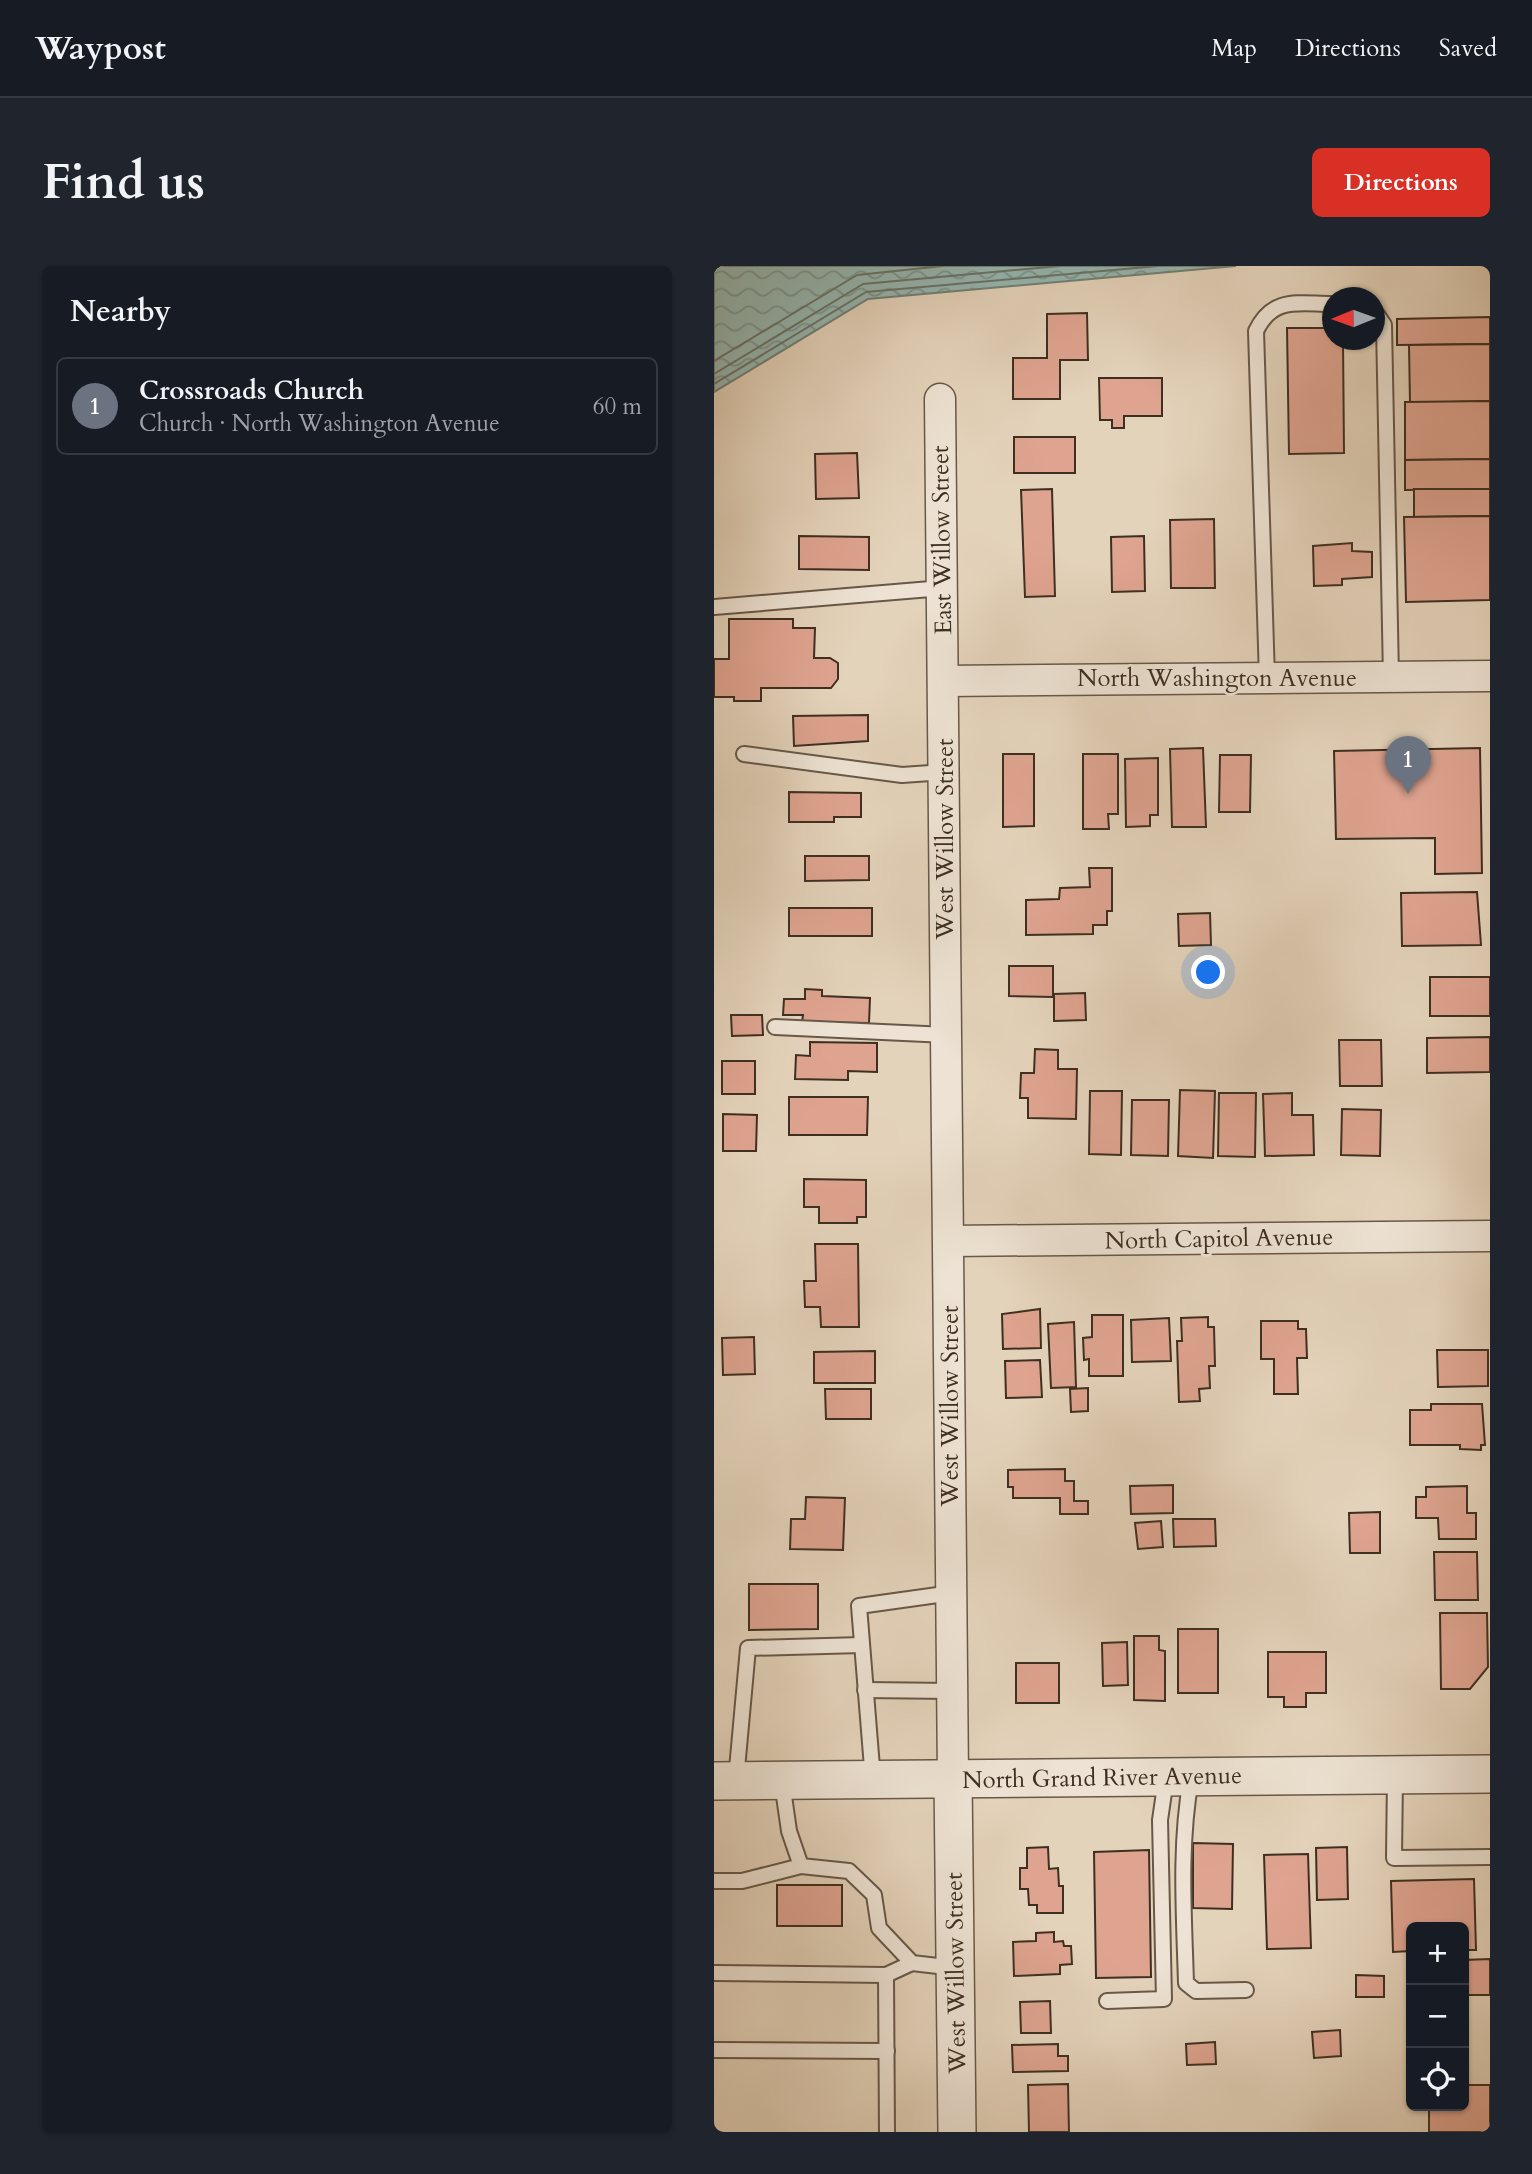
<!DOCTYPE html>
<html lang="en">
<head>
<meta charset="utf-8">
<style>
  body { margin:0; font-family:Cardo,serif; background:#20242c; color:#f1f3f6 }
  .controls { position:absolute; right:21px; bottom:21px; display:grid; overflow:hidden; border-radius:10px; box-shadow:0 2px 5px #0004 }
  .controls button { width:63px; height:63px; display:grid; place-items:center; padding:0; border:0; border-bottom:2px solid #363941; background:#171b24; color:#f1f3f6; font:35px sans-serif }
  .compass { position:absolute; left:608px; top:21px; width:63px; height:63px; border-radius:50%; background:#171b24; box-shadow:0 2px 5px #0004; rotate:269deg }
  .you { position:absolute; left:495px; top:707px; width:24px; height:24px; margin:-18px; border:5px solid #fff; border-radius:50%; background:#1a73e8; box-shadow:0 0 0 10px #1a73e833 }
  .badge { display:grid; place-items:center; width:46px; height:46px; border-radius:50%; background:#d93025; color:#fff; font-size:23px; font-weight:700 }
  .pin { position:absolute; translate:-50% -58px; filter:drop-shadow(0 2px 4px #0008) }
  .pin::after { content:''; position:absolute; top:37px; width:24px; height:21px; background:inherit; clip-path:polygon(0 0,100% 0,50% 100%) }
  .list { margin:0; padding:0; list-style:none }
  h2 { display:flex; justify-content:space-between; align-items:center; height:91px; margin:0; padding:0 28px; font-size:30px }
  h2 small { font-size:23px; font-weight:400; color:#9ea1a6 }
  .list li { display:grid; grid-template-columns:46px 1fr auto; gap:21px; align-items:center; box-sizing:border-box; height:98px; margin:0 14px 14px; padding:0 14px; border:2px solid #363941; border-radius:10px }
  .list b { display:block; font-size:26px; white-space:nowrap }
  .list p { margin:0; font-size:23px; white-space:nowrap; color:#9ea1a6 }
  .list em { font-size:23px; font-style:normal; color:#9ea1a6 }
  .icon { flex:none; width:38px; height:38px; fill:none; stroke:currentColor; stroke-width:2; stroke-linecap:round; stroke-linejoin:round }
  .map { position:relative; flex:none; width:776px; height:1866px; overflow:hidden; border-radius:10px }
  header { display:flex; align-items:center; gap:42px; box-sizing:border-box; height:98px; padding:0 35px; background:#171b24; border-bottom:2px solid #363941 }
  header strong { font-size:33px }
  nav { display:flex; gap:38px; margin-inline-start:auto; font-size:24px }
  .intro { display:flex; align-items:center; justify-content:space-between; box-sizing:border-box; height:168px; padding:0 42px }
  h1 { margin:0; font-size:49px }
  .button { padding:18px 32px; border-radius:10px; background:#d93025; color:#fff; font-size:24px; font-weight:700 }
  main { display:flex; gap:42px; padding:0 42px }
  aside { flex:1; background:#171b24; border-radius:10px; box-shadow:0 2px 5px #0004 }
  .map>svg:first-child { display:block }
  .water { fill:url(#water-waves); stroke:#728177; stroke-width:2 }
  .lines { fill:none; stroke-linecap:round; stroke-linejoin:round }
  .shore { stroke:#6a7369; stroke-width:2 }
  .building { fill:#dfa490; stroke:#3e2f21; stroke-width:2 }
  .service-casing { stroke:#685848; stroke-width:18 }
  .minor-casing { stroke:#685848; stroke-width:33 }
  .tertiary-casing { stroke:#685848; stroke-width:40 }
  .service { stroke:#ede2d3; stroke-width:14 }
  .minor { stroke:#ede2d3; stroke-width:30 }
  .tertiary { stroke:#ede2d3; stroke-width:37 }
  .labels { text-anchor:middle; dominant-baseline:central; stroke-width:5; stroke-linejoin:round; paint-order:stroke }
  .street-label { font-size:24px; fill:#3e2f21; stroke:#ede2d3 }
</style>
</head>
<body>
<header>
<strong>Waypost</strong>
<nav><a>Map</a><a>Directions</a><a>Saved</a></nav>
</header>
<div class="intro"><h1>Find us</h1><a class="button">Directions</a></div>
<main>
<aside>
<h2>Nearby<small></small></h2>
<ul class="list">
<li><span class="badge" style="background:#6b7280">1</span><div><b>Crossroads Church</b><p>Church · North Washington Avenue</p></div><em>60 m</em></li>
</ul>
</aside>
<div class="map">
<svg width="776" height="1866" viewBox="0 0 776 1866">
  <defs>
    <pattern id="water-waves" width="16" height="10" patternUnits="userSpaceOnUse" patternTransform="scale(1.75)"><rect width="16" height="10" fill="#95b7b1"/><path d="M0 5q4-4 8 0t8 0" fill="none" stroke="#7b9590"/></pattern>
  </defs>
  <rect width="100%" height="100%" fill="#e4d3bb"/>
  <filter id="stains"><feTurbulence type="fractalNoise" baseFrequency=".00286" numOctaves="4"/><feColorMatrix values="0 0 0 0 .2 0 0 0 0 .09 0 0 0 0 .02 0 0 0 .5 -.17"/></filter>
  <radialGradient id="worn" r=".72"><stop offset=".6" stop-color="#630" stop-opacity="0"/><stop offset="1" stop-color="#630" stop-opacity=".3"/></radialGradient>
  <path class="water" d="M 0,0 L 522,0 L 154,33 L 0,126 Z"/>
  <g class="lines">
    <g class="shore">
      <path d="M 0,95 L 143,9 L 229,0"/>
      <path d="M 0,108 L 149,18 L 346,0"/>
      <path d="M 0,118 L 152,26 L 444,0"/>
    </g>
  </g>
  <g class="building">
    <path d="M 373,47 L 374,94 L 346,94 L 346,133 L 299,133 L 299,92 L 333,92 L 333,48 Z"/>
    <path d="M 776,51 L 776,78 L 683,79 L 683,53 Z"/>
    <path d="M 573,62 L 618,62 L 618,74 L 629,74 L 630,187 L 575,188 Z"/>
    <path d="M 776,78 L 776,135 L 696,137 L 695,79 Z"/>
    <path d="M 385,112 L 448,112 L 448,150 L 410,150 L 410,162 L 398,162 L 398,154 L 386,154 Z"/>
    <path d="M 776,135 L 776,193 L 691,194 L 691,136 Z"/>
    <rect x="300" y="171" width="61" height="36"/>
    <path d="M 143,187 L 145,232 L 102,233 L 101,188 Z"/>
    <path d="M 776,193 L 776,223 L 691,224 L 691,194 Z"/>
    <path d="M 338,223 L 341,330 L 311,331 L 307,224 Z"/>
    <path d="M 700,223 L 776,223 L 776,250 L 700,251 Z"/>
    <path d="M 776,250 L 776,334 L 692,336 L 690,251 Z"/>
    <path d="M 500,253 L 501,322 L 457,322 L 456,254 Z"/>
    <path d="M 85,270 L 155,271 L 155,304 L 85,303 Z"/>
    <path d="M 430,270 L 431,325 L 398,326 L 397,271 Z"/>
    <path d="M 638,277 L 638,285 L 658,286 L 658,311 L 628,313 L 628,319 L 600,320 L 599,280 Z"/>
    <path d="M 15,353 L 79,353 L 79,362 L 101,362 L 100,392 L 116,392 L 124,397 L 124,413 L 117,422 L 47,422 L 47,435 L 20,435 L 20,431 L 0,431 L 0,393 L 15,393 Z"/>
    <path d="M 154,449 L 154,475 L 80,480 L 79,450 Z"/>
    <path d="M 489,482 L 492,561 L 458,561 L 456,483 Z"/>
    <path d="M 766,482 L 768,607 L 721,608 L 721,572 L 622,573 L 620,485 Z"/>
    <path d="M 289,488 L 320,488 L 320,560 L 289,561 Z"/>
    <path d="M 369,488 L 404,488 L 404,548 L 394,548 L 395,563 L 369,563 Z"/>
    <path d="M 506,489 L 537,489 L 536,546 L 505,546 Z"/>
    <path d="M 444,492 L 444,549 L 436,549 L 436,560 L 412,561 L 411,493 Z"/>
    <path d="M 75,526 L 147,527 L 147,551 L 120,551 L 120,556 L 75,556 Z"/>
    <path d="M 91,590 L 155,590 L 155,614 L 91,615 Z"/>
    <path d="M 375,602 L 398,602 L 398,645 L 393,645 L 393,659 L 379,659 L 379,668 L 312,669 L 312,634 L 345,633 L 346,622 L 376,621 Z"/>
    <path d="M 763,626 L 767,679 L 688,680 L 687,627 Z"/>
    <rect x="75" y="642" width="83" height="28"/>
    <path d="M 496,647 L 497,679 L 465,680 L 464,648 Z"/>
    <path d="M 295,700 L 339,700 L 339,731 L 295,730 Z"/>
    <rect x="716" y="711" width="60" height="39"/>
    <path d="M 91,723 L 108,724 L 108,730 L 156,732 L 155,757 L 88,756 L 89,749 L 69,749 L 70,733 L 91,733 Z"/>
    <path d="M 371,727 L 372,754 L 340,755 L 340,728 Z"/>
    <path d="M 17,749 L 48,749 L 49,769 L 18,770 Z"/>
    <path d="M 776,771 L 776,806 L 713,807 L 713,772 Z"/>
    <path d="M 625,774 L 667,774 L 668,820 L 626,820 Z"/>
    <path d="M 96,776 L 163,777 L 163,806 L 134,805 L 134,814 L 81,813 L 82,789 L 96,790 Z"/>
    <path d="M 321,783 L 344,784 L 344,803 L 363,803 L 362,853 L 314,852 L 314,832 L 306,832 L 307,807 L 320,807 Z"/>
    <rect x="8" y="795" width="33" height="33"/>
    <path d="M 466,824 L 501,825 L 499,892 L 464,890 Z"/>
    <path d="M 376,825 L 408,825 L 407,889 L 375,888 Z"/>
    <path d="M 505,827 L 542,827 L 541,891 L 504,890 Z"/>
    <path d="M 578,827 L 578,849 L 599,849 L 600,889 L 551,890 L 549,828 Z"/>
    <path d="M 75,831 L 154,831 L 153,869 L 75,869 Z"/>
    <path d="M 418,834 L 455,834 L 454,890 L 417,889 Z"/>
    <path d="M 628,843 L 667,844 L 666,890 L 627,889 Z"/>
    <path d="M 9,848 L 43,849 L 42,885 L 9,885 Z"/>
    <path d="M 90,913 L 152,914 L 152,951 L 143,951 L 143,957 L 105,957 L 105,941 L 90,941 Z"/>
    <path d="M 101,978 L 144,978 L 145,1061 L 107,1061 L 106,1041 L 91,1041 L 90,1015 L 102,1015 Z"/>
    <path d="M 326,1043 L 327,1082 L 289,1083 L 288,1048 Z"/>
    <path d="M 378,1049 L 409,1049 L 409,1110 L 375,1110 L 375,1093 L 370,1094 L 369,1072 L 378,1071 Z"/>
    <path d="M 494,1051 L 494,1061 L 500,1061 L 501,1100 L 495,1100 L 496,1122 L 485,1123 L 486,1135 L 465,1136 L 463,1075 L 468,1075 L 467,1052 Z"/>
    <path d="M 455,1052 L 457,1095 L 418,1096 L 417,1054 Z"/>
    <path d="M 547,1055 L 584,1055 L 584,1063 L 592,1063 L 593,1092 L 583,1092 L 584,1128 L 560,1128 L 560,1093 L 547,1093 Z"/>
    <path d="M 360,1056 L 362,1121 L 337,1122 L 334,1058 Z"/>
    <path d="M 40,1071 L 41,1108 L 9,1109 L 8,1072 Z"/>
    <path d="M 723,1084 L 774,1084 L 774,1120 L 724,1121 Z"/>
    <path d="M 161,1085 L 161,1117 L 100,1117 L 100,1086 Z"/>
    <path d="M 326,1094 L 328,1131 L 292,1132 L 291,1095 Z"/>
    <path d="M 374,1122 L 374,1145 L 357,1146 L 356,1123 Z"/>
    <path d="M 111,1123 L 157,1123 L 157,1153 L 112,1153 Z"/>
    <path d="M 717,1138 L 768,1138 L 771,1179 L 767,1179 L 767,1184 L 746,1183 L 746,1179 L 696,1179 L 696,1144 L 717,1144 Z"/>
    <path d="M 351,1203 L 351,1215 L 360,1215 L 360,1235 L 374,1235 L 374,1248 L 346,1248 L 346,1232 L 299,1232 L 299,1221 L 294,1221 L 294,1204 Z"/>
    <path d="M 459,1219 L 459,1247 L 417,1248 L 416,1220 Z"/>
    <path d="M 753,1220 L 753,1247 L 762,1247 L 762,1273 L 725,1273 L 724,1252 L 702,1252 L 702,1231 L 712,1231 L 712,1221 Z"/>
    <path d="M 92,1231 L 131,1232 L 129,1284 L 76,1283 L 77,1253 L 91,1253 Z"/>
    <path d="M 666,1246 L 666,1287 L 636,1287 L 635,1247 Z"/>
    <path d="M 459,1253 L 501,1253 L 502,1280 L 460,1281 Z"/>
    <path d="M 447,1255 L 449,1281 L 424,1283 L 421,1257 Z"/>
    <path d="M 720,1286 L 763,1286 L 764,1334 L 721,1334 Z"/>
    <path d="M 35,1318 L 104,1318 L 104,1363 L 35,1364 Z"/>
    <path d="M 726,1347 L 773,1347 L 774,1401 L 756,1423 L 727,1423 Z"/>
    <rect x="464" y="1363" width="40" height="64"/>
    <path d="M 420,1370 L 445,1370 L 445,1384 L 451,1385 L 451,1435 L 420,1434 Z"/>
    <path d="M 413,1376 L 414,1419 L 389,1420 L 388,1377 Z"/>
    <path d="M 554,1386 L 612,1386 L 612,1427 L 592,1427 L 592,1441 L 570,1441 L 570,1431 L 554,1431 Z"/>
    <rect x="302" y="1397" width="43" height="40"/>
    <path d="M 479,1577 L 519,1578 L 518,1643 L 479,1642 Z"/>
    <path d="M 334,1581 L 335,1603 L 344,1602 L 345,1620 L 349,1620 L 349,1647 L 323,1647 L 323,1639 L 315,1639 L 314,1623 L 306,1623 L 306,1602 L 313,1602 L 313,1582 Z"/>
    <path d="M 633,1581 L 634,1633 L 603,1634 L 602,1582 Z"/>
    <path d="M 435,1584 L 437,1711 L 382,1712 L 380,1586 Z"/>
    <path d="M 594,1588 L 597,1682 L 553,1683 L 550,1589 Z"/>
    <path d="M 760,1613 L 762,1684 L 750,1684 L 750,1661 L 697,1661 L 697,1685 L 679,1686 L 677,1615 Z"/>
    <rect x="63" y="1619" width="65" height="41"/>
    <path d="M 340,1666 L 340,1676 L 349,1675 L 350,1680 L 357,1680 L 358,1698 L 346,1699 L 346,1708 L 300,1710 L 299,1676 L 322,1675 L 322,1667 Z"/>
    <path d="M 776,1693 L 776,1729 L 750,1729 L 750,1694 Z"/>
    <path d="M 642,1709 L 670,1710 L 670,1731 L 642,1731 Z"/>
    <path d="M 336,1735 L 337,1767 L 307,1767 L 306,1736 Z"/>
    <path d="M 626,1764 L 627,1790 L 600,1792 L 598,1766 Z"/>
    <path d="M 501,1776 L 502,1798 L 473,1799 L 472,1778 Z"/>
    <path d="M 344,1778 L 344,1790 L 354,1790 L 354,1805 L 299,1806 L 298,1779 Z"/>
    <path d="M 354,1818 L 355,1866 L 315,1866 L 314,1819 Z"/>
    <path d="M 750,1819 L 776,1819 L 776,1866 L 715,1866 L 715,1840 L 750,1840 Z"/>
  </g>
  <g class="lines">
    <g class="service-casing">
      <g id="service">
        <path d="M 660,44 L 670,59 L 677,411"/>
        <path d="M 0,341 L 229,322"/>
        <path d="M 553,412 L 542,65 C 559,30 584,38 618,38"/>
        <path d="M 30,488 L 188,509 L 231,506"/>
        <path d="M 61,761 L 233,769"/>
        <path d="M 151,1424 L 238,1425"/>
        <path d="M 681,1511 L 680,1592 L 776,1591"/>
        <path d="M 477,1513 C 465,1580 470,1648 472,1717 L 482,1725 L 532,1724"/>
        <path d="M 22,1514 L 34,1382 L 148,1379"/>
        <path d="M 159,1514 L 145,1340 L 238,1327"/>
        <path d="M 68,1516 L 75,1565 L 87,1600 L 135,1605 L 160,1629 L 165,1662 L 198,1697 L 241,1702"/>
        <path d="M 0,1615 L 28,1615 L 87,1600"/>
        <path d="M 0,1707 L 172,1709 L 198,1697"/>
        <path d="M 172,1709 L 173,1866"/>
        <path d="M 393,1735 L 450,1733 L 446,1554 L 452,1513"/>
        <path d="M 0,1784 L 173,1785"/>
      </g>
    </g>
    <g class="minor-casing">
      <g id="minor">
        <path d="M 226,133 L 239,1513"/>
        <path d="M 230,415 L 776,410"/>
        <path d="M 235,975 L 776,970"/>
      </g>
    </g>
    <g class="tertiary-casing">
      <g id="tertiary">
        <path d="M 239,1513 L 243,1866"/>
        <path d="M 0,1515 L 776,1508"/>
      </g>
    </g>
    <use href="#service" class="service"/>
    <use href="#minor" class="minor"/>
    <use href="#tertiary" class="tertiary"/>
  </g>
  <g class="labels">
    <g class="street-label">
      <text transform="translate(228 274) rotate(-91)">East Willow Street</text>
      <text x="503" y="412">North Washington Avenue</text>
      <text transform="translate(231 573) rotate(-90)">West Willow Street</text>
      <text transform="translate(505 973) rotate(-1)">North Capitol Avenue</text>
      <text transform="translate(236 1140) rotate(-90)">West Willow Street</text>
      <text transform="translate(388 1512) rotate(-1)">North Grand River Avenue</text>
      <text transform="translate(242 1707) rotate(-91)">West Willow Street</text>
    </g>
  </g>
  <rect width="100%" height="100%" filter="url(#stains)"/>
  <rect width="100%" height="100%" fill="url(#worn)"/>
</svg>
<div class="controls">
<button>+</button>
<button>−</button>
<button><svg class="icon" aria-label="locate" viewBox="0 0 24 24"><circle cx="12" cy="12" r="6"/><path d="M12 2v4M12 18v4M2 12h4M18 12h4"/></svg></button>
</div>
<svg class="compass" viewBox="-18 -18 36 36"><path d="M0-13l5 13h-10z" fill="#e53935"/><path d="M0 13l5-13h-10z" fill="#9ea1a6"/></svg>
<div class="you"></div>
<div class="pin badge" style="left:694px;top:528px;background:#6b7280">1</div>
</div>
</main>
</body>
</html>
